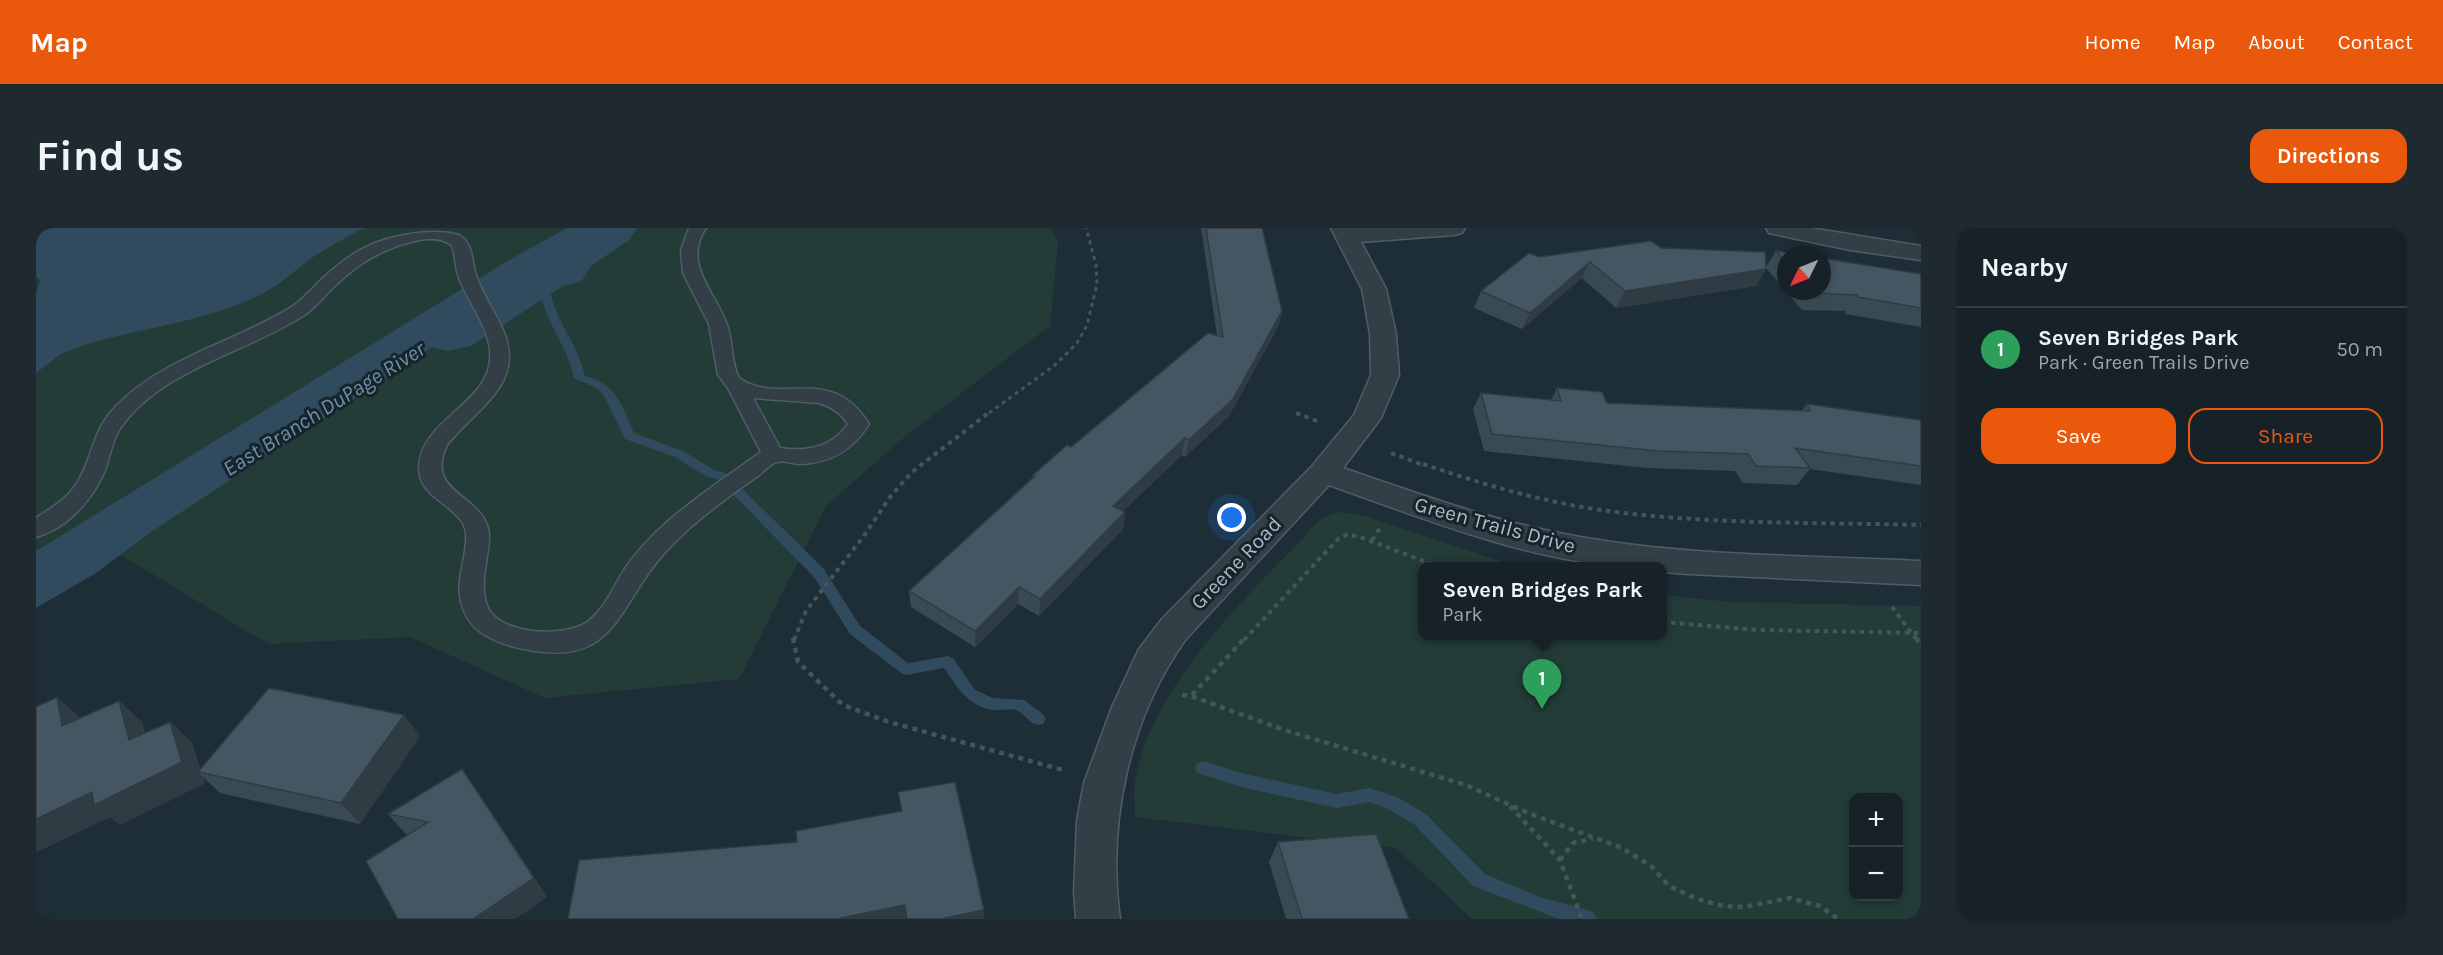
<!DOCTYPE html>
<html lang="en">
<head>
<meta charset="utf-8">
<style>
  body { margin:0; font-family:Karla,sans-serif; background:#1f2a30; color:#f1f3f6 }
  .controls { position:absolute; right:18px; bottom:18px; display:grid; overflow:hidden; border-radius:12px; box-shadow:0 3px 9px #0003 }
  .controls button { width:54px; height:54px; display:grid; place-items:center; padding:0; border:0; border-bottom:2px solid #353f45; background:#162228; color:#f1f3f6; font:30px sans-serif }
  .compass { position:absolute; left:1741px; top:18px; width:54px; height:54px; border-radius:50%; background:#162228; box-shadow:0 3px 9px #0003; rotate:227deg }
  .you { position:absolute; left:1196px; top:290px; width:21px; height:21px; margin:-15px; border:4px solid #fff; border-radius:50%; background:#1a73e8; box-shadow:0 0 0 9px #1a73e833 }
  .badge { display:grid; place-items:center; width:39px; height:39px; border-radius:50%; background:#ea580c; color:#fff; font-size:20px; font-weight:700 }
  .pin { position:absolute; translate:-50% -50px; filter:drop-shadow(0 2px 3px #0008) }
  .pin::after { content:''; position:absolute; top:32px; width:21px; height:18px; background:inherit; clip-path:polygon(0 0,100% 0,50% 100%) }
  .popup { position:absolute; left:1382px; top:334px; width:249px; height:78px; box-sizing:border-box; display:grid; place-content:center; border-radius:12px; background:#162228; filter:drop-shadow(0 2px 4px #0005); font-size:20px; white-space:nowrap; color:#9ea4a8 }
  .popup b { font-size:22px; color:#f1f3f6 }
  .popup::after { content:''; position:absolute; left:50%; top:100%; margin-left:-12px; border:12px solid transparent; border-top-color:#162228 }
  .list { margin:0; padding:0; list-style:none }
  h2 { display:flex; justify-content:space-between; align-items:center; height:78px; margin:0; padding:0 24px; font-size:26px }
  h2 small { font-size:20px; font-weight:400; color:#9ea4a8 }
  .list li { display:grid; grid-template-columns:39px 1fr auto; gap:18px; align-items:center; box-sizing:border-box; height:84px; padding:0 24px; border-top:2px solid #353f45 }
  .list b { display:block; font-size:22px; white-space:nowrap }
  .list p { margin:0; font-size:20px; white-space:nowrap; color:#9ea4a8 }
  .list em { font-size:20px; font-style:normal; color:#9ea4a8 }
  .actions { display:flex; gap:12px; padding:18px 24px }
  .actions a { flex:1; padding:14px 0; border:2px solid #ea580c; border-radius:18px; text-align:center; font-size:21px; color:#ea580c }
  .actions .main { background:#ea580c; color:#fff }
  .map { position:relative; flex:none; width:1885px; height:691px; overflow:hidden; border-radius:18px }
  header { display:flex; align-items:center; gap:36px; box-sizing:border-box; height:84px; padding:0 30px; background:#ea580c; color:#fff }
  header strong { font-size:28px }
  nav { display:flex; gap:33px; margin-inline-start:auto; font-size:21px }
  .intro { display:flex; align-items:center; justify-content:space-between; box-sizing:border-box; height:144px; padding:0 36px }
  h1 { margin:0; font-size:42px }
  .button { padding:15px 27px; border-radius:18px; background:#ea580c; color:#fff; font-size:21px; font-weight:700 }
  main { display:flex; gap:36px; padding:0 36px }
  aside { flex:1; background:#162228; border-radius:18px; box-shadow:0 3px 9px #0003 }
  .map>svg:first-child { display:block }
  .green { fill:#233c38; fill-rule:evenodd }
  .water { fill:#2f4b5d }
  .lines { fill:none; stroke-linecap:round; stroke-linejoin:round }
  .stream { fill:#2f4b5d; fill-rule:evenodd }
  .river { fill:#2f4b5d; fill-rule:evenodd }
  .lane-casing { stroke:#4f5d65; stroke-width:3 }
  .street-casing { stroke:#4f5d65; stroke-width:3 }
  .path-far2 { stroke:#425857; stroke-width:3; stroke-dasharray:4 4; stroke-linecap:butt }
  .path-far1 { stroke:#425857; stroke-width:4; stroke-dasharray:4.5 4.5; stroke-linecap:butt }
  .path { stroke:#425857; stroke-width:4.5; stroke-dasharray:5 5; stroke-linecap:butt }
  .lane { fill:#323f47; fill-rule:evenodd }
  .street { fill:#323f47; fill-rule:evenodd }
  .wall { fill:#3a4a53 }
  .shaded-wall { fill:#303c44 }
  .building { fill:#445661; stroke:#303c44; stroke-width:1.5 }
  .labels { text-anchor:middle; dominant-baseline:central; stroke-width:6; stroke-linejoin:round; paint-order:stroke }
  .street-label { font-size:21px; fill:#acbac4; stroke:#18242b }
  .water-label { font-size:22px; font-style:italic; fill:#6b92aa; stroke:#18242b }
</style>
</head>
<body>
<header>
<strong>Map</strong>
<nav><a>Home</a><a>Map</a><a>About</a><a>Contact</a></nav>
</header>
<div class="intro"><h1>Find us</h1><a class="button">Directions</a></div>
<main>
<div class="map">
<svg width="1885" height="691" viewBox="0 0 1885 691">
  <rect width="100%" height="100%" fill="#1e2e36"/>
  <g class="green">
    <path d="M 0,0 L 1015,0 L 1022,15 L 1014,98 L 872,206 L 790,278 L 703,451 L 509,470 L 374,409 L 232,416 L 85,327 L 19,312 L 0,323 Z"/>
    <path d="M 1306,284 L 1329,288 L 1479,338 L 1386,338 L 1386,408 L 1626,408 L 1626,367 L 1695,374 L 1885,378 L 1885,691 L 1436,691 L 1360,620 L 1099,589 C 1099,576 1097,560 1100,548 C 1117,458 1209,370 1270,307 C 1280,293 1289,287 1306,284 ZM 1818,570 L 1862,570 L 1862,668 L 1818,668 Z"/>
  </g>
  <g class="water">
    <path d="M 0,0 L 328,0 C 308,11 287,21 269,35 C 253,48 239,60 220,69 C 166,94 105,100 48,117 L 25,126 L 0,145 L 0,67 L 4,52 L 0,49 Z"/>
    <path d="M 531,0 L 573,0 L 530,29 L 524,41 L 508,44 L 474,69 L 431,92 L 386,126 L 115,304 L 60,345 L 0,380 L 0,323 L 473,32 Z"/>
  </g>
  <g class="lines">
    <g class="stream">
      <path d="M 524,38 L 527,39 L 527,43 L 513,46 C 511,85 541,111 549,148 C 581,156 586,178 598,205 L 647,223 L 678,242 L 690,245 L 788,341 L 824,398 L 872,435 L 912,428 L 917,430 L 939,462 L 957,470 L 988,472 L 1007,486 L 1010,491 L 1007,496 C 994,500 991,486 980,482 C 973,480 963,483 956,482 C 932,478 921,459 908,440 L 870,447 L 865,445 L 814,406 L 778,349 L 682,251 L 671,249 L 639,229 L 589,211 L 567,166 L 560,160 L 538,150 C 530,111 500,86 503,44 Z"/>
      <path d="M 1167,533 L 1209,546 L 1301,566 L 1333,560 L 1363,570 L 1391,587 L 1449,646 L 1504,669 L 1552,682 L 1558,685 L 1561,691 L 1523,691 L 1437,658 L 1379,597 L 1352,581 L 1333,574 L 1301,580 L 1209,560 L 1161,545 L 1159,540 L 1161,535 Z"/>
    </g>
    <path class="river" d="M 534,0 L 601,0 L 593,12 L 555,38 L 545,54 L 527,58 L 435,118 L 412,123 L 389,118 L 380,104 L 389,90 L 487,31 L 500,28 L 508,17 Z"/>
    <g class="lane-casing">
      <path id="lane" d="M 653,0 L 670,0 C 645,37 682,66 692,100 C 697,116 695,134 703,150 C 745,179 794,134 833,196 C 817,222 795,235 764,236 C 758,236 747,232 741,234 C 735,235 727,244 722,248 C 692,269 661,291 635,318 C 577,377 585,447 475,418 C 451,411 431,400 425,374 C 419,350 432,328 430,305 C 427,278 382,272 383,239 C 385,189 459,175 454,123 C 452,97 432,74 423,50 C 419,40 420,29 416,18 C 400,3 365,16 347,24 C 329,32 313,44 299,58 C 289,67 281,78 270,86 C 212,124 132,139 88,195 C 78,207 75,223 71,237 C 60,268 33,300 0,309 L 0,290 C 14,281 29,272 39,258 C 57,233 54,205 80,178 C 128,129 200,114 257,78 C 268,70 277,60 287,50 C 302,36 319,23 339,15 C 362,6 400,0 423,7 C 438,16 435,33 440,47 C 446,66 458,82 466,100 C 492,155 440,180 411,217 C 386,269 455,266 453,311 C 452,333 444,353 450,375 C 459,408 532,411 554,392 C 571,377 578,357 590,339 C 599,326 609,315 620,304 C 652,274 689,250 725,224 L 692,160 L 682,147 L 673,96 L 647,45 L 645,22 ZM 717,170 L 783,175 C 796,179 805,185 812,196 C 796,219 771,224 744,220 Z"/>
    </g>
    <g class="street-casing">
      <g id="street">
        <path d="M 1295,0 L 1429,0 L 1426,5 L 1418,7 L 1325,14 L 1350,61 L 1360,106 L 1363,147 L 1345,190 L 1307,240 C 1383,266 1460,294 1539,308 C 1653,329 1770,327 1885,333 L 1885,357 L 1653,346 L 1626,344 L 1626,338 C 1611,338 1595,340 1580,338 C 1488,331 1380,288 1293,257 L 1150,411 C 1093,491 1071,594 1084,691 L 1040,691 L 1038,664 L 1041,592 L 1048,555 L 1076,479 L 1103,421 L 1126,391 L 1277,237 L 1318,187 L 1335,147 L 1334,106 L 1326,61 Z"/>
        <path d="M 1730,0 L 1775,0 L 1885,18 L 1885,32 L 1814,22 L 1733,5 Z"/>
      </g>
    </g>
    <path class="path-far2" d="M 953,185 L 1019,137 L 1041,115 L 1051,97 L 1061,57 L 1060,36 L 1050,0"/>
    <g class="path-far1">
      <path d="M 1260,185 L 1281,193"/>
      <path d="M 1355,225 L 1387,237"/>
      <path d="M 1387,236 C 1443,255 1500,272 1558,281 C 1666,297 1776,294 1885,297"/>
      <path d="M 1336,312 L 1344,300"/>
      <path d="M 1856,379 L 1881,412"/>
      <path d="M 1626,394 L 1723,402 L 1885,405"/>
      <path d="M 758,412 L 770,383 L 827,309 L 854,269 L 876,244 L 955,183"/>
      <path d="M 1208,412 L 1303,310 L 1310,307 L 1321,308 L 1401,338"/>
    </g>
    <g class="path">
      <path d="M 757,410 L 762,434 L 807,477 L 853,494 L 1027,542"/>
      <path d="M 1880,410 L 1885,417"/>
      <path d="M 1146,467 L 1155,468 L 1248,502 L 1430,557 L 1492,585 L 1586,620 L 1615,638 L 1633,658 L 1661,671 L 1687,678 L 1708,679 L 1754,670 L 1784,678 L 1802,691"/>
      <path d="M 1156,467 L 1209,410"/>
      <path d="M 1474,578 L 1524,632 L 1546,691"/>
      <path d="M 1524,632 L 1537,615 L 1557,611"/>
    </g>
    <use href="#lane" class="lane"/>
    <use href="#street" class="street"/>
  </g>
  <g class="wall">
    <path d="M 1165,0 L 1226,0 L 1246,83 L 1242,99 L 1193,188 L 1149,229 L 1146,227 L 1087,283 L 1089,284 L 1087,301 L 1003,388 L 982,376 L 939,419 L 875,379 L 873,363 L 996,250 L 997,247 L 1035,219 L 1181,107 Z"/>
    <path d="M 1625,20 L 1730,39 L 1740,23 L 1750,27 L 1750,63 L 1730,40 L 1730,41 L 1720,58 L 1580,80 L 1546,50 L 1486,101 L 1438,80 L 1445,63 L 1503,29 Z"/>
    <path d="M 1885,46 L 1885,99 L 1809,86 L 1810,83 L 1766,82 L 1750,63 L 1786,63 Z"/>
    <path d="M 1521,160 L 1571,175 L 1766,182 L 1771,176 L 1885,194 L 1885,257 L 1774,241 L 1761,257 L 1707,255 L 1699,243 L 1611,240 L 1448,223 L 1437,181 L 1445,165 L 1515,172 Z"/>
    <path d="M 83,473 L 106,494 L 109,505 L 134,494 L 156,515 L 164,541 L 384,508 L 324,596 L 184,565 L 167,549 L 169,555 L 84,597 L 74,589 L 0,624 L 0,479 L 44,490 Z"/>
    <path d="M 426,541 L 441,562 L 511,669 L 479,691 L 362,691 L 372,606 L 370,606 L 352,586 Z"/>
    <path d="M 1242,614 L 1373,691 L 1250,691 L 1233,634 Z"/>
  </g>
  <g class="shaded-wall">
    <path d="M 1554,34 L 1546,50 L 1486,101 L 1494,85 Z"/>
    <path d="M 1730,41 L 1720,58 L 1580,80 L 1589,63 Z"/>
    <path d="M 1246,83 L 1242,99 L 1193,188 L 1149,229 L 1153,212 Z"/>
    <path d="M 1149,210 L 1146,227 L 1074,295 L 1077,278 Z"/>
    <path d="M 1089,284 L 1087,301 L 1003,388 L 1004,371 Z"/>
    <path d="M 983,359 L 982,376 L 939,419 L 939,403 Z"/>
    <path d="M 21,469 L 46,491 L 26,498 Z"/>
    <path d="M 83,473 L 106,494 L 117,533 L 93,512 Z"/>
    <path d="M 368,487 L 384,508 L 324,596 L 305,575 Z"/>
    <path d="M 134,494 L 156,515 L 166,545 L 162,544 L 167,549 L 169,555 L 84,597 L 74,589 L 0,624 L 0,591 Z"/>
    <path d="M 426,541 L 441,562 L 511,669 L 479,691 L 437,691 Z"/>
    <path d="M 869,677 L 871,691 L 800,691 Z"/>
    <path d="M 948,682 L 948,691 L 904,691 Z"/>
  </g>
  <g class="building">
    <path d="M 1170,0 L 1226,0 L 1246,83 L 1197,171 L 1153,212 L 1149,210 L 1077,278 L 1089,284 L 1004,371 L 983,359 L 939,403 L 873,363 L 999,248 L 997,247 L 1031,217 L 1035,219 L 1172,105 L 1187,109 Z"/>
    <path d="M 1615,13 L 1625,20 L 1729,24 L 1730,41 L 1589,63 L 1554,34 L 1494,85 L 1445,63 L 1493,25 L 1503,29 Z"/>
    <path d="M 1740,23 L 1766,27 L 1750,27 L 1750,34 Z"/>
    <path d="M 1786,30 L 1885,46 L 1885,80 L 1822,69 L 1822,67 L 1778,65 L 1776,63 L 1786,63 Z"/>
    <path d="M 1521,160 L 1566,164 L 1571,175 L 1774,183 L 1771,176 L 1884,192 L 1885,194 L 1885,238 L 1759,220 L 1774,240 L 1720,238 L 1712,226 L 1622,223 L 1456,206 L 1445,165 L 1525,173 Z"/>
    <path d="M 233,460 L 368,487 L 305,575 L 162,544 Z"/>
    <path d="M 21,469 L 26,498 L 83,473 L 93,512 L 134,494 L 146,534 L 58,577 L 56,564 L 0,591 L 0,479 Z"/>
    <path d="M 426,541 L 498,650 L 437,691 L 362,691 L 330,633 L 392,594 L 352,586 Z"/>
    <path d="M 919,554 L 948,682 L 904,691 L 871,691 L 869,677 L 800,691 L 532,691 L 543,632 L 761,614 L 760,603 L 866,583 L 862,564 Z"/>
    <path d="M 1340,606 L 1373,691 L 1266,691 L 1242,614 Z"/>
  </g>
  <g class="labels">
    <g class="street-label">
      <text transform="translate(1459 297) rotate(15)">Green Trails Drive</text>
      <text transform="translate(1200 335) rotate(-46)">Greene Road</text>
    </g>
    <g class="water-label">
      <text transform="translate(288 181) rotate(-32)">East Branch DuPage River</text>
    </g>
  </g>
</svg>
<div class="controls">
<button>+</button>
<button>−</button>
</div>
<svg class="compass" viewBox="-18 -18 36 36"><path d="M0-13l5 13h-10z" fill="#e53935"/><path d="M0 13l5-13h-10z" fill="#9ea4a8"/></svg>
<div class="you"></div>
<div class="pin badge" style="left:1506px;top:481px;background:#2e9e5b">1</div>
<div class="popup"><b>Seven Bridges Park</b>Park</div>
</div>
<aside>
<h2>Nearby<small></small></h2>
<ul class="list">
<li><span class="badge" style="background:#2e9e5b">1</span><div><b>Seven Bridges Park</b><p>Park · Green Trails Drive</p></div><em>50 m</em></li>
</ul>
<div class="actions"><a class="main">Save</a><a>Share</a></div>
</aside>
</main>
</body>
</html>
